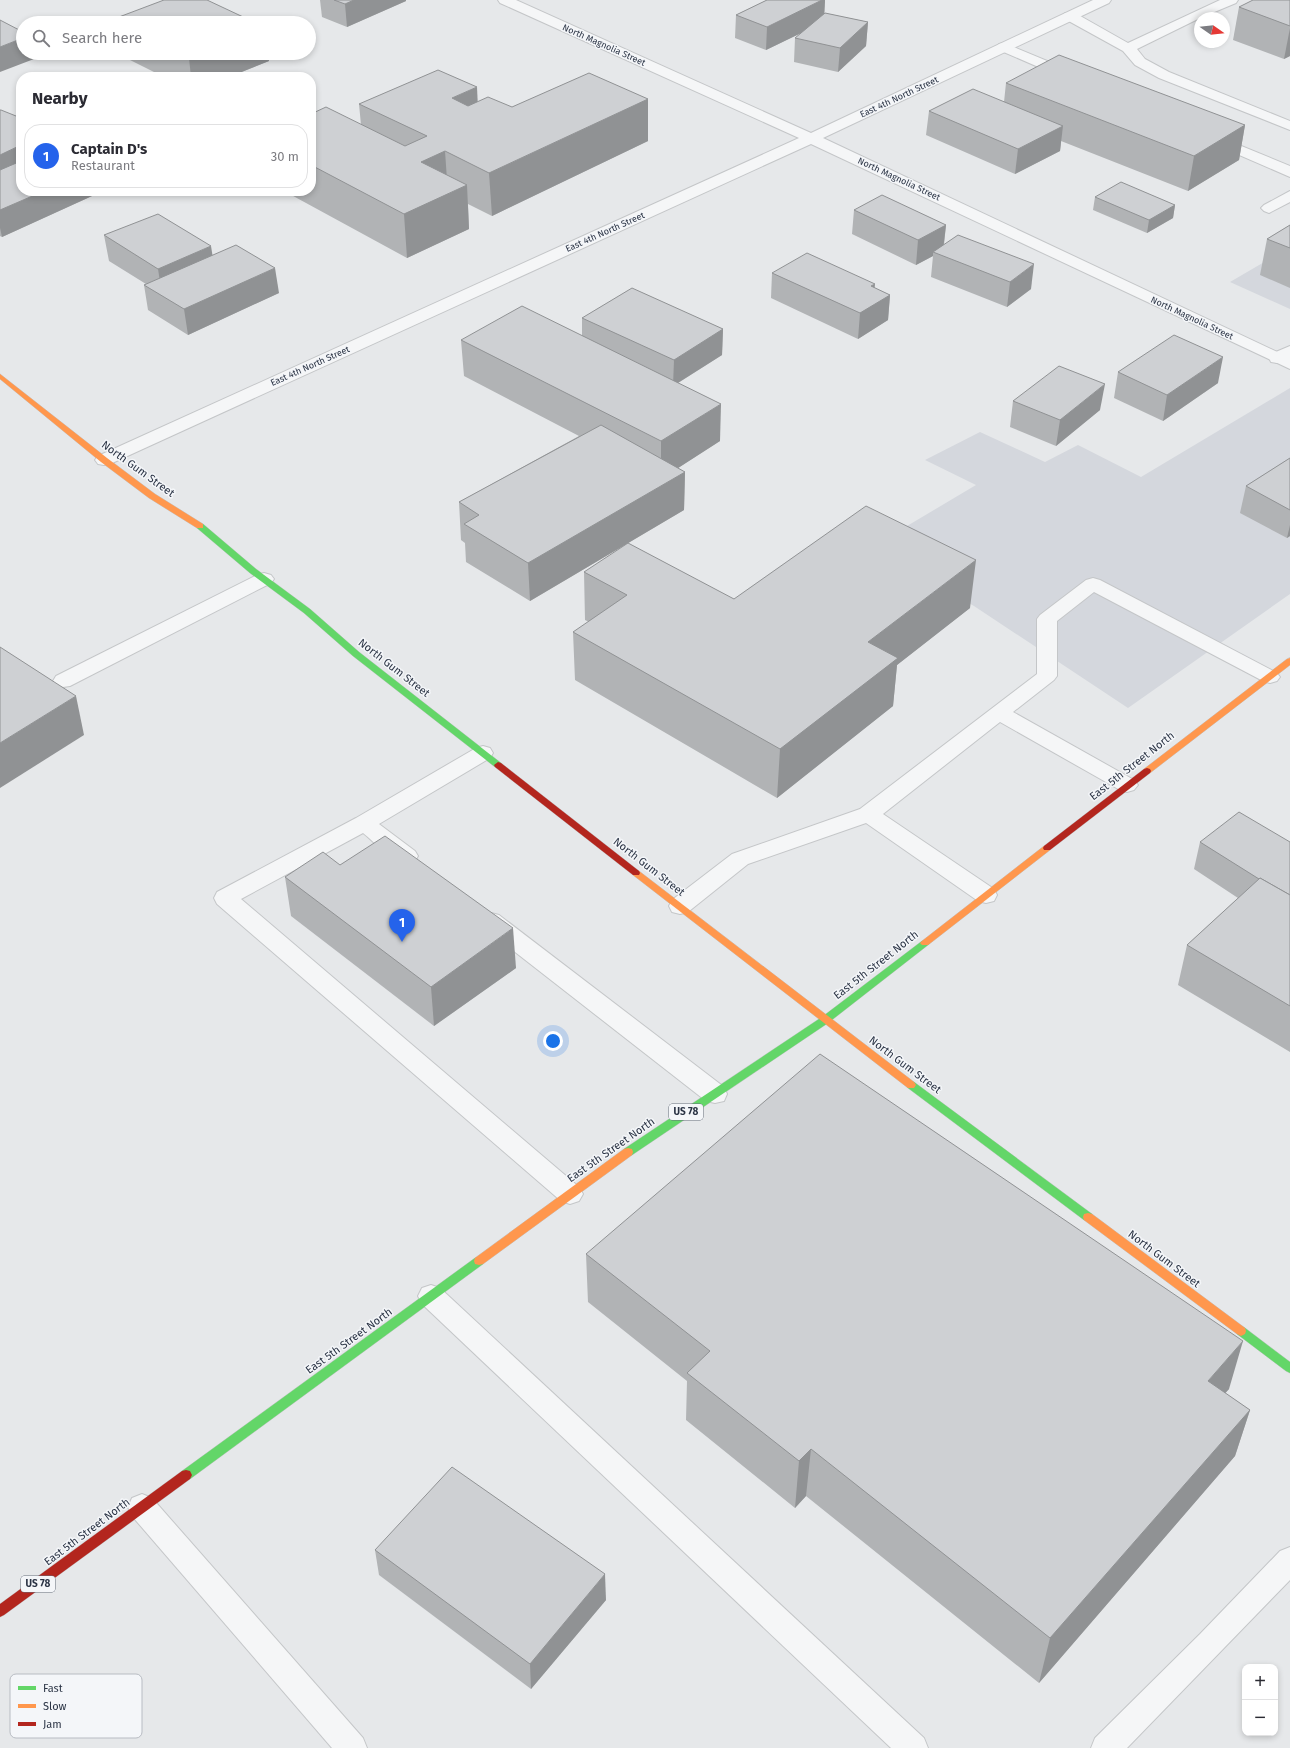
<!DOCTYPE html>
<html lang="en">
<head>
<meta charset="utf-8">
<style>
  body { margin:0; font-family:"Fira Sans",sans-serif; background:#f2f2f3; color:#2b2b33 }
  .controls { position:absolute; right:12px; bottom:12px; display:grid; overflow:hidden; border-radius:8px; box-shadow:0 2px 6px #0003 }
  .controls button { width:36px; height:36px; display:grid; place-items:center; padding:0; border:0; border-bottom:1px solid #e1e1e2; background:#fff; color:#2b2b33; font:20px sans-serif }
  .compass { position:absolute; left:1194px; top:12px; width:36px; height:36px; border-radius:50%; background:#fff; box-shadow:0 2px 6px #0003; rotate:104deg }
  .you { position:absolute; left:553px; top:1041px; width:14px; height:14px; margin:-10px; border:3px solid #fff; border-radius:50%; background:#1a73e8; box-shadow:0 0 0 6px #1a73e833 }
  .badge { display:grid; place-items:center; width:26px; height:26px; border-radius:50%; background:#2563eb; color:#fff; font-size:13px; font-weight:700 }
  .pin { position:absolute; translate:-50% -33px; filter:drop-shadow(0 1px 2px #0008) }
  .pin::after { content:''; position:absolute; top:21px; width:14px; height:12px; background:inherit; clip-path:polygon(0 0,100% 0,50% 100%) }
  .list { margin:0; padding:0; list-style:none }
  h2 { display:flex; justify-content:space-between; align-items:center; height:52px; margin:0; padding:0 16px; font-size:17px }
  h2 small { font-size:13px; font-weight:400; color:#7c7c81 }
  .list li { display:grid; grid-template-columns:26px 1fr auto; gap:12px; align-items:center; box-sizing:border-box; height:64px; margin:0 8px 8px; padding:0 8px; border:1px solid #e1e1e2; border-radius:16px }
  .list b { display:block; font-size:15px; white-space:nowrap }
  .list p { margin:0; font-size:13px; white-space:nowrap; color:#7c7c81 }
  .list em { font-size:13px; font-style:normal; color:#7c7c81 }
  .icon { flex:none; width:22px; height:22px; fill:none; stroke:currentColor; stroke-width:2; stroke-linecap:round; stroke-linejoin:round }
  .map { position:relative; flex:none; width:1290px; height:1748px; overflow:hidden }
  .search { position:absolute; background:#fff; box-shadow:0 2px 6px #0003; left:16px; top:16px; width:300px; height:44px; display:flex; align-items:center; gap:10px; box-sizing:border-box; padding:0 14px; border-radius:22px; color:#7c7c81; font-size:15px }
  .panel { position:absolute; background:#fff; box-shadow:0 2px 6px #0003; left:16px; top:72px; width:300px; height:124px; border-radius:16px }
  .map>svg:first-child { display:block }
  .built { fill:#d4d7dd }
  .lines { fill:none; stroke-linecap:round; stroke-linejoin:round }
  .lane-casing { stroke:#c4c6c8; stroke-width:2 }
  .street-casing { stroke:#c4c6c8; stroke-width:2 }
  .fast-casing { stroke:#c4c6c8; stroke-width:1 }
  .slow-casing { stroke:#c4c6c8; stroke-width:1 }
  .jam-casing { stroke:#c4c6c8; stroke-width:1 }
  .lane { fill:#f5f6f7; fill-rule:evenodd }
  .street { fill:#f5f6f7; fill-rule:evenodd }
  .fast { fill:#63d668; fill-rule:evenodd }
  .slow { fill:#ff974d; fill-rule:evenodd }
  .jam { fill:#b3261e; fill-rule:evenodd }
  .wall { fill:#b1b3b5 }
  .shaded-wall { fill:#909294 }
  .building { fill:#ced0d3; stroke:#909294 }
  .labels { text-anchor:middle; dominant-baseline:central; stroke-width:3; stroke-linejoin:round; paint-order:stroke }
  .far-street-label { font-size:9px; fill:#2b3445; stroke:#f4f6f9 }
  .shield { fill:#f4f6f9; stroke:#676e7b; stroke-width:1 }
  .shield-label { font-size:10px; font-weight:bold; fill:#2b3445 }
  .street-label { font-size:11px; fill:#2b3445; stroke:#f4f6f9 }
  .key { fill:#f4f6f9; stroke:#b8bcc3; stroke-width:1 }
  .key-label { font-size:11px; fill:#2b3445 }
</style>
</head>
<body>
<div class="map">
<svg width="1290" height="1748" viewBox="0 0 1290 1748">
  <rect width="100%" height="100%" fill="#e6e8ea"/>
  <g class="built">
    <path d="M 1290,247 L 1290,309 L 1230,282 Z"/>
    <path d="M 1290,388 L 1290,594 L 1128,708 L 974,606 L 870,548 L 976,485 L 925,460 L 980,432 L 1045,462 L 1078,445 L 1141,477 Z"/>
  </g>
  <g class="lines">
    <g class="lane-casing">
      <g id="lane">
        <path d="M 1220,0 L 1238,0 L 1236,3 L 1200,18 L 1137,49 L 1145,59 L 1169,72 L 1290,121 L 1290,130 L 1159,78 L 1135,65 L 1123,51 L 1065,19 L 1063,16 L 1065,13 L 1075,13 L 1128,43 Z"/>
        <path d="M 1004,43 L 1076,73 L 1078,76 L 1076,79 L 1066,79 L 999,50 L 997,47 L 999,44 Z"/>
        <path d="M 1212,134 L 1290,166 L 1290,177 L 1207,141 L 1205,138 L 1207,135 Z"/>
        <path d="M 1290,191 L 1290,202 L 1269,213 L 1264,211 L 1261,208 L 1264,205 Z"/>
        <path d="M 1290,346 L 1290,358 L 1277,363 L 1271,362 L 1269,358 L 1271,354 Z"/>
        <path d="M 264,573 L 271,575 L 274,579 L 271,583 L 70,686 L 63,687 L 56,686 L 53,681 L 56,676 L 257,575 Z"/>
        <path d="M 1093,578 L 1100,580 L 1277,673 L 1280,677 L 1277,681 L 1270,683 L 1263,681 L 1094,592 L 1057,621 L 1057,676 L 1054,680 L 1013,712 L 1134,780 L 1138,785 L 1134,790 L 1127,792 L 1120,790 L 1000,722 L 883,814 L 994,889 L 997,895 L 994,901 L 986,903 L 978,901 L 866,823 L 748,864 L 688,912 L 680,914 L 672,912 L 669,906 L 672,900 L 732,854 L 860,809 L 1037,674 L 1037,619 L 1040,615 L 1086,580 Z"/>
        <path d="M 483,746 L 490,748 L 493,753 L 490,758 L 379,824 L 415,851 L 418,856 L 415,861 C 396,867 377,844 363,833 L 241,899 L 579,1187 L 583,1194 L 579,1201 L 570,1204 L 561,1201 L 217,904 L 214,898 L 217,892 L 356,818 L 476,748 Z"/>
        <path d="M 491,913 L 499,915 L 724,1087 L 727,1094 L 724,1101 L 715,1103 L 706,1101 L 483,927 L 480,921 L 483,915 Z"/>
        <path d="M 431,1285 L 440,1288 L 924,1738 L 928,1748 L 891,1748 L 422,1304 L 418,1296 L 422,1288 Z"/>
        <path d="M 142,1494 L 152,1498 L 363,1738 L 367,1748 L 332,1748 L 132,1516 L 128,1507 L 132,1498 Z"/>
        <path d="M 1290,1547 L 1290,1580 L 1127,1748 L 1091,1748 L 1095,1738 L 1200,1634 L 1280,1551 Z"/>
      </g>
    </g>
    <g class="street-casing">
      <path id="street" d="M 498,0 L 516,0 L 811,133 L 1093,0 L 1111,0 L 1109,3 L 823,138 L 1290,358 L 1290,369 L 811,144 L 110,464 L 104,465 L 98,464 L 95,460 L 98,456 L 799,138 L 500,3 Z"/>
    </g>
    <g class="fast-casing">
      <g id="fast">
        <path d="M 197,524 L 203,524 L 256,569 L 310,609 L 359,652 L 501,763 L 502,765 L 501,767 L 495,767 L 353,656 L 304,613 L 250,573 L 197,528 Z"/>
        <path d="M 925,940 L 930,943 L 928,945 L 828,1023 L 632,1155 L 628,1156 L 624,1155 L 623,1152 L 624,1149 L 822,1017 L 922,941 Z"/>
        <path d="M 911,1081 L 914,1082 L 1092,1214 L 1093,1217 L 1092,1220 L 1088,1221 L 1084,1220 L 908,1088 L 906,1085 L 908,1082 Z"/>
        <path d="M 479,1257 L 483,1258 L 484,1261 L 483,1264 L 190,1479 L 186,1480 L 182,1479 L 180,1475 L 182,1471 L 475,1258 Z"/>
        <path d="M 1241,1326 L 1245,1328 L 1290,1362 L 1290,1373 L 1286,1371 L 1237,1334 L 1236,1331 L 1237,1328 Z"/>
      </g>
    </g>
    <g class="slow-casing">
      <g id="slow">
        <path d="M 0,374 L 107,458 L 155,494 L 203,524 L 203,528 L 197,528 L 149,498 L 101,462 L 0,379 Z"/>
        <path d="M 1290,658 L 1290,665 L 1150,773 L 1144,773 L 1143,771 L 1144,769 L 1287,659 Z"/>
        <path d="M 1047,845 L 1050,846 L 1051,848 L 1050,850 L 928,945 L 922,945 L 920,943 L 922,941 L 1044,846 Z"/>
        <path d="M 636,870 L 639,871 L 914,1082 L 916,1085 L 914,1088 L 908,1088 L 633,875 L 632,873 Z"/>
        <path d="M 628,1148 L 632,1149 L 633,1152 L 632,1155 L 483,1264 L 479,1265 L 475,1264 L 474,1261 L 475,1258 L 624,1149 Z"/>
        <path d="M 1088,1213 L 1092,1214 L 1245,1328 L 1246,1331 L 1245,1334 L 1241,1336 L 1237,1334 L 1084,1220 L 1083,1217 L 1084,1214 Z"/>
      </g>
    </g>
    <g class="jam-casing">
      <g id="jam">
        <path d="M 498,762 L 501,763 L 639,871 L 640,873 L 639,875 L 633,875 L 495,767 L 494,765 Z"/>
        <path d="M 1147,768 L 1150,769 L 1151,771 L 1150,773 L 1050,850 L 1044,850 L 1043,848 L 1044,846 L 1144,769 Z"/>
        <path d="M 186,1470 L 190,1471 L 192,1475 L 190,1479 L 4,1615 L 0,1617 L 0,1604 L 182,1471 Z"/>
      </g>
    </g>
    <use href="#lane" class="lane"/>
    <use href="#street" class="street"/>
    <use href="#fast" class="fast"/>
    <use href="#slow" class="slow"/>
    <use href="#jam" class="jam"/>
  </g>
  <g class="wall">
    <path d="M 320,0 L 406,0 L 406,1 L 347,27 L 322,17 Z"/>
    <path d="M 767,0 L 825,0 L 824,13 L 868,22 L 866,46 L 838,72 L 794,62 L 795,38 L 801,33 L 766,50 L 735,38 L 736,15 Z"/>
    <path d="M 1290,0 L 1290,56 L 1284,59 L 1233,40 L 1239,7 Z"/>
    <path d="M 111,20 L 256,23 L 112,23 Z"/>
    <path d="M 116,53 L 268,53 L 269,61 L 229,77 L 164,77 Z"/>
    <path d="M 1006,83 L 1245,125 L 1239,160 L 1188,191 L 1061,141 L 1060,151 L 1015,174 L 926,135 L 929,111 L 1004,102 Z"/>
    <path d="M 648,99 L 648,141 L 492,216 L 468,204 L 469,229 L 407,258 L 284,191 L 311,191 L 311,114 L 361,125 L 359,104 L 477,102 L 512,107 Z"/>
    <path d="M 0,110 L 21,191 L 103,191 L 2,237 L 0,236 Z"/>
    <path d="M 1095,197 L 1175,205 L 1173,218 L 1147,233 L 1093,210 Z"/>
    <path d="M 854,210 L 946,225 L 944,245 L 1031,289 L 1007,307 L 931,277 L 933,256 L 916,265 L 852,234 Z"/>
    <path d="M 1290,225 L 1290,288 L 1260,275 L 1267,239 Z"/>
    <path d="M 104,235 L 213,255 L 279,293 L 188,335 L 148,310 L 144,285 L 146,284 L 109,261 Z"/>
    <path d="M 772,273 L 875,288 L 890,295 L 888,320 L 858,339 L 771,298 Z"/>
    <path d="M 582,318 L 723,329 L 722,355 L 678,383 L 720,441 L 678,468 L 685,472 L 684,510 L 530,601 L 466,562 L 465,543 L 461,540 L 459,502 L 579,436 L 464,376 L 461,340 L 582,336 Z"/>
    <path d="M 1118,372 L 1218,383 L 1163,421 L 1114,398 Z"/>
    <path d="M 1013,401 L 1100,410 L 1056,446 L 1010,427 Z"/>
    <path d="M 1290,458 L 1290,536 L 1287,538 L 1240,513 L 1246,486 Z"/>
    <path d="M 584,572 L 734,599 L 970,608 L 897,665 L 893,706 L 777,798 L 575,680 L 573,632 L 589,622 L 585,620 Z"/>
    <path d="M 1200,842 L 1290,842 L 1290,1052 L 1178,985 L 1187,945 L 1238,898 L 1194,869 Z"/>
    <path d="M 340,865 L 516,968 L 434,1026 L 291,916 L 285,877 Z"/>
    <path d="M 586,1254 L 1229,1389 L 1225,1393 L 1250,1410 L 1235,1456 L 1039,1683 L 806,1496 L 795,1508 L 686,1420 L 687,1381 L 588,1302 Z"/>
    <path d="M 375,1550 L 606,1600 L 531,1689 L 379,1575 Z"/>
  </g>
  <g class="shaded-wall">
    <path d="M 354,0 L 406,0 L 406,1 L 347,27 L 345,4 Z"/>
    <path d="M 822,0 L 825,0 L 824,22 L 766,50 L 767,27 Z"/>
    <path d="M 868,22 L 866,46 L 838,72 L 840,48 Z"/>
    <path d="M 1290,28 L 1290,56 L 1284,59 Z"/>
    <path d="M 23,38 L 23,53 L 33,53 L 34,59 L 0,72 L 0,47 Z"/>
    <path d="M 201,53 L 268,53 L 269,61 L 229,77 L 191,77 L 189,58 Z"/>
    <path d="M 477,87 L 479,130 L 452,98 Z"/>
    <path d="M 648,99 L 648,141 L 492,216 L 489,173 Z"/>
    <path d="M 1245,125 L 1239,160 L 1188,191 L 1194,156 Z"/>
    <path d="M 1063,126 L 1060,151 L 1015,174 L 1018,149 Z"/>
    <path d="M 21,145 L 21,172 L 0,182 L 0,155 Z"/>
    <path d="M 445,151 L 448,194 L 467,185 L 469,229 L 407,258 L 404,214 L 421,162 Z"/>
    <path d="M 44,191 L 103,191 L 2,237 L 0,228 L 0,210 Z"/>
    <path d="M 1175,205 L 1173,218 L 1147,233 L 1149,220 Z"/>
    <path d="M 946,225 L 943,250 L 933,252 L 933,256 L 916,265 L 918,240 Z"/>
    <path d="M 211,246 L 215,271 L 162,294 L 158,269 Z"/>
    <path d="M 1034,264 L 1031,289 L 1007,307 L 1010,282 Z"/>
    <path d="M 275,268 L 279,293 L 188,335 L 184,309 Z"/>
    <path d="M 875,284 L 873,305 L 890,295 L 888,320 L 858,339 L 860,313 L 871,286 Z"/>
    <path d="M 723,329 L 722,355 L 673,386 L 674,360 Z"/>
    <path d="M 1223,357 L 1218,383 L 1163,421 L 1167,395 Z"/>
    <path d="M 1105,384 L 1100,410 L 1056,446 L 1060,420 Z"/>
    <path d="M 721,404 L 720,441 L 661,479 L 661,441 Z"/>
    <path d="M 685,472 L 684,510 L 530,601 L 528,563 Z"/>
    <path d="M 1290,525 L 1290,536 L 1287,538 Z"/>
    <path d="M 976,560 L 970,608 L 897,665 L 893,706 L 777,798 L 780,749 L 868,642 Z"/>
    <path d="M 76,696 L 84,735 L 0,788 L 0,743 Z"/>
    <path d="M 513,928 L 516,968 L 434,1026 L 431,987 Z"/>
    <path d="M 1243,1341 L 1229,1389 L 1194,1428 L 1208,1381 Z"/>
    <path d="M 1250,1410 L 1235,1456 L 1039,1683 L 1050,1638 Z"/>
    <path d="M 811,1449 L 806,1496 L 795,1508 L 799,1461 Z"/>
    <path d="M 605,1574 L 606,1600 L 531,1689 L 530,1664 Z"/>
  </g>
  <g class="building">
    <path d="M 164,0 L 207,0 L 256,23 L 117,23 L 111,20 Z"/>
    <path d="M 334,0 L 354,0 L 345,4 Z"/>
    <path d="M 767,0 L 822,0 L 767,27 L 736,15 Z"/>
    <path d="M 1253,0 L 1290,0 L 1290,26 L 1239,7 Z"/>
    <path d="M 825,13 L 868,22 L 840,48 L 795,38 Z"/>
    <path d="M 0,20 L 23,32 L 23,38 L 0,47 Z"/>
    <path d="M 178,53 L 201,53 L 189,58 Z"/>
    <path d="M 1059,55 L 1245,125 L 1194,156 L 1006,83 Z"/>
    <path d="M 438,70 L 477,87 L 452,98 L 468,106 L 488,97 L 512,107 L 589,73 L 648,99 L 489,173 L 445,151 L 421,162 L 467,185 L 404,214 L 311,165 L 311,114 L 326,107 L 405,146 L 427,136 L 359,104 Z"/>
    <path d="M 973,89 L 1063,126 L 1018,149 L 929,111 Z"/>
    <path d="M 0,110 L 1,110 L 21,118 L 21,145 L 0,155 Z"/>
    <path d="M 21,161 L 21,191 L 44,191 L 0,210 L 0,170 Z"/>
    <path d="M 1121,182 L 1175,205 L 1149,220 L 1095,197 Z"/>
    <path d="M 882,195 L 946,225 L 918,240 L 854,210 Z"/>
    <path d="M 158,214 L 211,246 L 158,269 L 104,235 Z"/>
    <path d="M 1290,225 L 1290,248 L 1267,239 Z"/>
    <path d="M 958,235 L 1034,264 L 1010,282 L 933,252 Z"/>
    <path d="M 236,245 L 275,268 L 184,309 L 144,285 Z"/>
    <path d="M 807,253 L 875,284 L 871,286 L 890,295 L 860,313 L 772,273 Z"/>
    <path d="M 632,288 L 723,329 L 674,360 L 582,318 Z"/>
    <path d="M 522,306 L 721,404 L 661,441 L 461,340 Z"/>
    <path d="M 1174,335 L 1223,357 L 1167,395 L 1118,372 Z"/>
    <path d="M 1059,366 L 1105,384 L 1060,420 L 1013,401 Z"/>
    <path d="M 601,425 L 685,472 L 528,563 L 464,524 L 479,515 L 459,502 Z"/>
    <path d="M 1290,458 L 1290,510 L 1246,486 Z"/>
    <path d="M 866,506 L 976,560 L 868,642 L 898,658 L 780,749 L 573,632 L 627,595 L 584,572 L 628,543 L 734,599 Z"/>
    <path d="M 0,647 L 76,696 L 0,743 Z"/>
    <path d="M 1239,812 L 1290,842 L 1290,895 L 1260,878 L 1259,879 L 1200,842 Z"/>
    <path d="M 385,836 L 513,928 L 431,987 L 285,877 L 323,852 L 340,865 Z"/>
    <path d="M 1260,878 L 1290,895 L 1290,1006 L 1187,945 Z"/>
    <path d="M 820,1054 L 1243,1341 L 1208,1381 L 1250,1410 L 1050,1638 L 811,1449 L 799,1461 L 687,1373 L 710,1351 L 586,1254 Z"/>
    <path d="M 452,1467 L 605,1574 L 530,1664 L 375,1550 Z"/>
  </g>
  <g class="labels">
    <g class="far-street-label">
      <text transform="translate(604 45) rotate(24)">North Magnolia Street</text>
      <text transform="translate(899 97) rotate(-25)">East 4th North Street</text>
      <text transform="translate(899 179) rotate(25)">North Magnolia Street</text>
      <text transform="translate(605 232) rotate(-24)">East 4th North Street</text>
      <text transform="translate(1192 318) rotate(25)">North Magnolia Street</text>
      <text transform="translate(310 366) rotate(-24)">East 4th North Street</text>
    </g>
    <g class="shield">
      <rect x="669" y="1104" width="34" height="16" rx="3"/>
      <rect x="21" y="1576" width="34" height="16" rx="3"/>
    </g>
    <g class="shield-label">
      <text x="686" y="1112">US 78</text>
      <text x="38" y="1584">US 78</text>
    </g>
    <g class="street-label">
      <text transform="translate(138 469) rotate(36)">North Gum Street</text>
      <text transform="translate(394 668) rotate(38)">North Gum Street</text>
      <text transform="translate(1132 766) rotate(-38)">East 5th Street North</text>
      <text transform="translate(649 867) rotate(38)">North Gum Street</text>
      <text transform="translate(876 965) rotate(-38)">East 5th Street North</text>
      <text transform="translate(905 1065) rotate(37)">North Gum Street</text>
      <text transform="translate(611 1150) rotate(-35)">East 5th Street North</text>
      <text transform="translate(1164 1259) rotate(37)">North Gum Street</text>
      <text transform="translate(349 1341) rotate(-36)">East 5th Street North</text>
      <text transform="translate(87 1532) rotate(-37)">East 5th Street North</text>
    </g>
  </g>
  <rect x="10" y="1674" width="132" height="64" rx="6" class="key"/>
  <rect x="18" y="1686" width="18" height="4" fill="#63d668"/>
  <rect x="18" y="1704" width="18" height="4" fill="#ff974d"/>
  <rect x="18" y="1722" width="18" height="4" fill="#b3261e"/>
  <g class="key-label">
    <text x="43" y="1692">Fast</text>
    <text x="43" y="1710">Slow</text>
    <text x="43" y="1728">Jam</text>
  </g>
</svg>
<div class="controls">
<button>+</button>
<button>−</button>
</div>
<svg class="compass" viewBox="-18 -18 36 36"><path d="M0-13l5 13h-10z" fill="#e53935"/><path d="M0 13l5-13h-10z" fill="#7c7c81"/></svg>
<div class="you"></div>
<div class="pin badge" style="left:402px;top:942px">1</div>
<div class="search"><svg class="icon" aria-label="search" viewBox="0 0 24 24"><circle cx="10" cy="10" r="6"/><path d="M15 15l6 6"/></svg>Search here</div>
<section class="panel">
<h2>Nearby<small></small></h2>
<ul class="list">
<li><span class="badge">1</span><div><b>Captain D's</b><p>Restaurant</p></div><em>30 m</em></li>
</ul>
</section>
</div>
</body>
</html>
